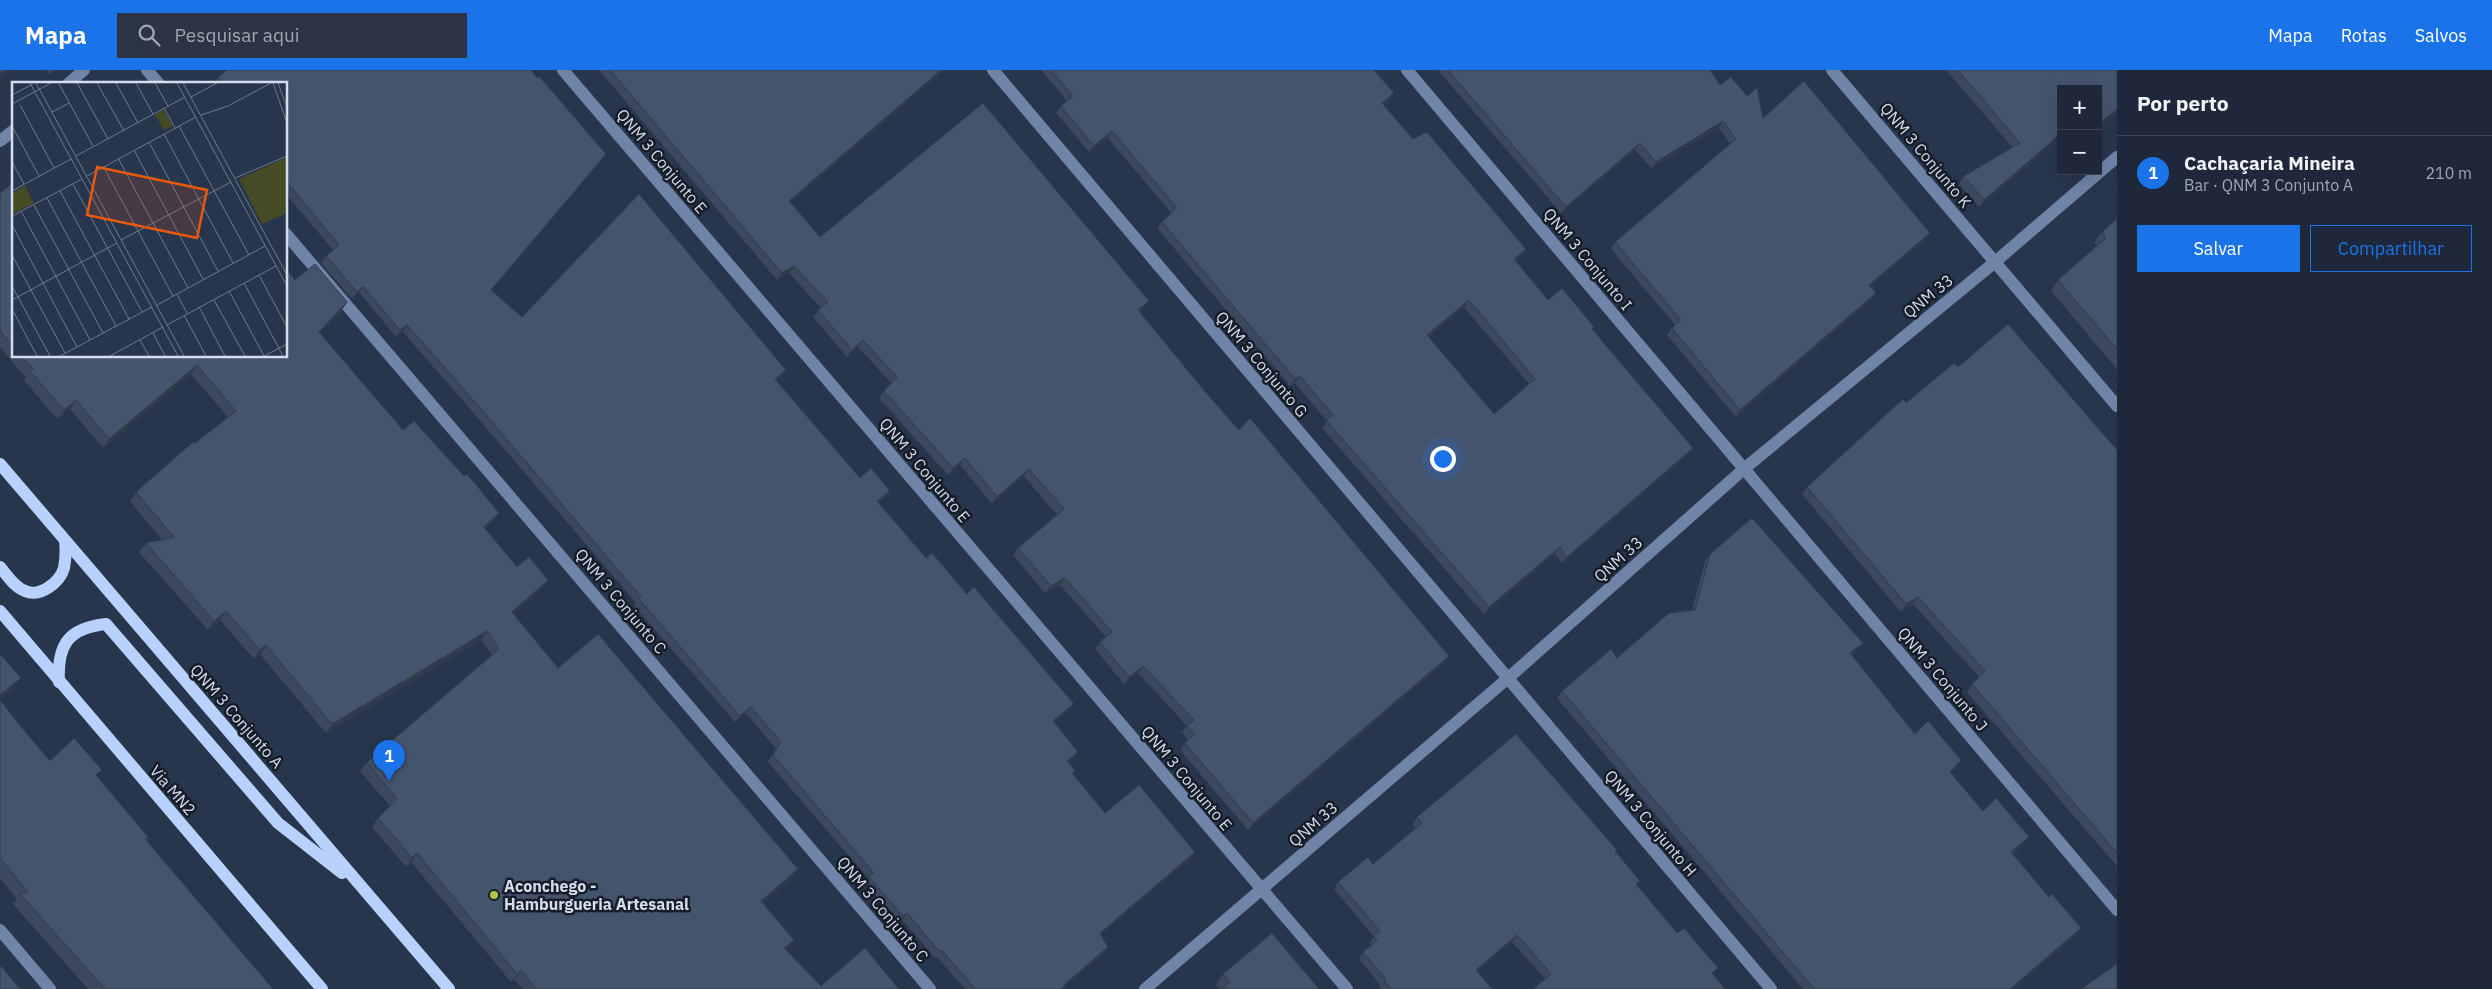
<!DOCTYPE html>
<html lang="pt">
<head>
<meta charset="utf-8">
<style>
  body { margin:0; font-family:"IBM Plex Sans",sans-serif; background:#2b3445; color:#f1f3f6 }
  .controls { position:absolute; right:15px; top:15px; display:grid; overflow:hidden; border-radius:0px; box-shadow:0 5px 20px #0002 }
  .controls button { width:45px; height:45px; display:grid; place-items:center; padding:0; border:0; border-bottom:1px solid #3c4454; background:#1e283a; color:#f1f3f6; font:25px sans-serif }
  .you { position:absolute; left:1442px; top:388px; width:18px; height:18px; margin:-12px; border:4px solid #fff; border-radius:50%; background:#1a73e8; box-shadow:0 0 0 8px #1a73e833 }
  .badge { display:grid; place-items:center; width:32px; height:32px; border-radius:50%; background:#1a73e8; color:#fff; font-size:16px; font-weight:700 }
  .pin { position:absolute; translate:-50% -41px; filter:drop-shadow(0 1px 2px #0008) }
  .pin::after { content:''; position:absolute; top:26px; width:18px; height:15px; background:inherit; clip-path:polygon(0 0,100% 0,50% 100%) }
  .list { margin:0; padding:0; list-style:none }
  h2 { display:flex; justify-content:space-between; align-items:center; height:65px; margin:0; padding:0 20px; font-size:21px }
  h2 small { font-size:16px; font-weight:400; color:#a1a6af }
  .list li { display:grid; grid-template-columns:32px 1fr auto; gap:15px; align-items:center; box-sizing:border-box; height:75px; padding:0 20px; border-top:1px solid #3c4454 }
  .list b { display:block; font-size:19px; white-space:nowrap }
  .list p { margin:0; font-size:16px; white-space:nowrap; color:#a1a6af }
  .list em { font-size:16px; font-style:normal; color:#a1a6af }
  .actions { display:flex; gap:10px; padding:15px 20px }
  .actions a { flex:1; padding:11px 0; border:1px solid #1a73e8; border-radius:0px; text-align:center; font-size:18px; color:#1a73e8 }
  .actions .main { background:#1a73e8; color:#fff }
  .icon { flex:none; width:28px; height:28px; fill:none; stroke:currentColor; stroke-width:2; stroke-linecap:round; stroke-linejoin:round }
  .map { position:relative; flex:none; width:2117px; height:919px; overflow:hidden }
  header { display:flex; align-items:center; gap:30px; box-sizing:border-box; height:70px; padding:0 25px; background:#1a73e8; color:#fff }
  header strong { font-size:24px }
  nav { display:flex; gap:28px; margin-inline-start:auto; font-size:18px }
  .search { width:350px; height:45px; background:#2b3445; display:flex; align-items:center; gap:12px; box-sizing:border-box; padding:0 18px; border-radius:0px; color:#a1a6af; font-size:19px }
  main { display:flex }
  aside { flex:1; background:#1e283a }
  .map>svg:first-child { display:block }
  .lines { fill:none; stroke-linecap:round; stroke-linejoin:round }
  .minor { stroke:#7084a7; stroke-width:12 }
  .major { stroke:#b9d2fd; stroke-width:12 }
  .wall { fill:#3b485e; fill-rule:evenodd }
  .shaded-wall { fill:#303b4c }
  .building { fill:#45546d; stroke:#303b4c; fill-rule:evenodd }
  .poi-dot { fill:#b3c24b; stroke:#171d28; stroke-width:2 }
  .labels { text-anchor:middle; dominant-baseline:central; stroke-width:5; stroke-linejoin:round; paint-order:stroke }
  .street-label { font-size:16px; fill:#d4deed; stroke:#171d28 }
  .poi-label { font-size:16px; font-weight:bold; fill:#d4deed; stroke:#171d28; text-anchor:start }
  .inset-road { fill:none; stroke:#6d798d; stroke-width:1 }
  .view { fill:#e8590c; fill-opacity:0.15; stroke:#e8590c; stroke-width:2.5 }
  .inset-edge { fill:none; stroke:#d4deed; stroke-width:2.5 }
</style>
</head>
<body>
<header>
<strong>Mapa</strong>
<div class="search"><svg class="icon" aria-label="search" viewBox="0 0 24 24"><circle cx="10" cy="10" r="6"/><path d="M15 15l6 6"/></svg>Pesquisar aqui</div>
<nav><a>Mapa</a><a>Rotas</a><a>Salvos</a></nav>
</header>
<main>
<div class="map">
<svg width="2117" height="919" viewBox="0 0 2117 919">
  <rect width="100%" height="100%" fill="#28364d"/>
  <g class="lines">
    <g class="minor">
      <path d="M 147,0 L 159,14"/>
      <path d="M 563,0 L 1347,919"/>
      <path d="M 993,0 L 1771,919"/>
      <path d="M 1407,0 L 2117,840"/>
      <path d="M 1832,0 L 2117,336"/>
      <path d="M 68,14 L 84,0"/>
      <path d="M 0,71 L 14,60"/>
      <path d="M 286,164 L 930,919"/>
      <path d="M 0,860 L 50,919"/>
      <path d="M 1145,919 L 1507,609 L 1745,398 L 1995,192 L 2117,87"/>
    </g>
    <g class="major">
      <path d="M 0,394 L 449,919"/>
      <path d="M 0,497 C 7,505 14,517 25,521 C 40,528 60,512 64,498 C 66,488 66,480 65,471"/>
      <path d="M 0,541 L 322,919"/>
      <path d="M 59,612 C 57,575 68,558 106,554 L 278,753 L 342,803"/>
    </g>
  </g>
  <g class="wall">
    <path d="M 46,0 L 54,0 L 50,4 Z"/>
    <path d="M 226,0 L 531,0 L 601,91 L 492,220 L 522,247 L 781,307 L 776,311 L 860,408 L 890,421 L 885,427 L 879,433 L 926,488 L 967,524 L 1069,640 L 1055,652 L 1078,682 L 1074,688 L 1068,693 L 1075,700 L 1073,704 L 1105,743 L 1190,789 L 1101,864 L 1108,877 L 1103,884 L 1062,919 L 965,919 L 937,887 L 936,889 L 902,850 L 899,853 L 865,813 L 868,808 L 768,692 L 776,679 L 746,643 L 735,652 L 634,536 L 636,533 L 603,494 L 470,339 L 403,262 L 396,267 L 359,222 L 352,229 L 321,193 L 326,186 L 333,180 L 286,124 L 286,14 L 214,14 L 218,7 Z"/>
    <path d="M 599,0 L 944,0 L 791,132 L 820,167 L 1149,231 L 1144,238 L 1139,242 L 1203,319 L 1444,593 L 1248,760 L 1180,680 L 1185,673 L 1188,670 L 1182,663 L 1187,656 L 1138,603 L 1124,614 L 1095,579 L 1100,572 L 1106,567 L 1060,515 L 1045,523 L 1013,485 L 1018,478 L 1057,445 L 1024,406 L 992,434 L 960,395 L 948,405 L 879,328 L 884,321 L 891,313 L 858,277 L 847,287 L 813,247 L 821,238 L 789,203 L 777,210 Z"/>
    <path d="M 1041,0 L 1374,0 L 1394,23 L 1389,30 L 1383,34 L 1413,69 L 1526,179 L 1521,186 L 1516,191 L 1548,230 L 1592,260 L 1693,378 L 1688,385 L 1562,493 L 1555,484 L 1484,544 L 1322,358 L 1327,351 L 1295,313 L 1290,316 L 1157,158 L 1162,152 L 1171,143 L 1108,68 L 1089,82 L 1056,43 L 1061,36 L 1067,31 ZM 1464,237 L 1529,314 L 1494,344 L 1429,267 Z"/>
    <path d="M 1438,0 L 1710,0 L 1720,15 L 1926,169 L 1870,216 L 1876,223 L 1871,230 L 1736,347 L 1667,265 L 1672,258 L 1675,255 L 1611,179 L 1615,172 L 1730,74 L 1719,58 L 1651,98 L 1635,80 L 1561,143 Z"/>
    <path d="M 1946,0 L 2117,0 L 2117,42 L 2098,58 L 2061,19 L 2061,64 L 2045,81 L 1979,137 L 1959,114 L 1964,106 L 2012,77 Z"/>
    <path d="M 14,112 L 14,286 L 286,286 L 295,210 L 347,232 L 341,241 L 320,263 L 403,360 L 464,406 L 499,443 L 493,452 L 485,459 L 517,497 L 548,510 L 542,518 L 513,544 L 558,598 L 792,808 L 763,833 L 788,879 L 786,880 L 821,916 L 899,919 L 523,919 L 514,909 L 511,912 L 411,792 L 406,797 L 372,757 L 378,748 L 390,736 L 360,701 L 367,692 L 492,585 L 481,570 L 326,663 L 260,584 L 254,589 L 220,550 L 208,560 L 139,482 L 146,473 L 162,470 L 130,431 L 136,422 L 228,347 L 191,304 L 103,378 L 70,339 L 57,349 L 24,310 L 26,308 L 0,277 L 0,123 Z"/>
    <path d="M 2117,149 L 2117,299 L 2051,221 L 2058,210 L 2097,176 L 2094,173 L 2102,162 Z"/>
    <path d="M 1958,297 L 2117,380 L 2117,796 L 1967,622 L 1972,614 L 1979,607 L 1913,534 L 1901,542 L 1802,424 L 1807,417 L 1906,333 Z"/>
    <path d="M 1710,484 L 1858,580 L 1852,585 L 1915,664 L 1956,697 L 1951,703 L 1983,741 L 2029,767 L 2024,774 L 2013,784 L 2049,827 L 2081,858 L 2076,865 L 2013,919 L 1803,919 L 1557,628 L 1562,621 L 1692,540 L 1705,491 Z"/>
    <path d="M 0,630 L 23,659 L 50,691 L 97,706 L 149,768 L 147,771 L 273,919 L 88,919 L 13,834 L 17,829 L 0,808 Z"/>
    <path d="M 1417,747 L 1616,782 L 1640,811 L 1637,815 L 1677,863 L 1718,898 L 1545,909 L 1512,872 L 1477,901 L 1492,919 L 1381,919 L 1379,917 L 1380,915 L 1359,889 L 1363,882 L 1371,876 L 1369,873 L 1374,867 L 1334,819 L 1338,812 L 1373,794 L 1415,758 L 1413,754 Z"/>
    <path d="M 1223,904 L 1319,919 L 1220,919 L 1216,915 Z"/>
  </g>
  <g class="shaded-wall">
    <path d="M 5,0 L 11,0 L 0,9 L 0,4 Z"/>
    <path d="M 941,0 L 944,0 L 784,138 L 789,131 Z"/>
    <path d="M 1394,23 L 1389,30 L 1377,39 L 1382,33 Z"/>
    <path d="M 2117,39 L 2117,42 L 2098,58 L 2098,55 Z"/>
    <path d="M 1723,51 L 1719,58 L 1651,98 L 1656,92 Z"/>
    <path d="M 1112,61 L 1108,68 L 1089,82 L 1094,76 Z"/>
    <path d="M 2061,62 L 2061,64 L 2045,81 L 1979,137 L 1984,130 Z"/>
    <path d="M 1640,73 L 1635,80 L 1561,143 L 1566,137 Z"/>
    <path d="M 606,84 L 601,91 L 487,226 L 491,220 Z"/>
    <path d="M 1930,163 L 1926,169 L 1864,221 L 1869,215 Z"/>
    <path d="M 1526,179 L 1521,186 L 1509,196 L 1514,189 Z"/>
    <path d="M 794,196 L 789,203 L 777,210 L 782,203 Z"/>
    <path d="M 363,216 L 359,222 L 352,229 L 357,222 Z"/>
    <path d="M 1876,223 L 1871,230 L 1736,347 L 1740,340 Z"/>
    <path d="M 1469,230 L 1464,237 L 1423,272 L 1427,265 Z"/>
    <path d="M 1149,231 L 1144,238 L 1132,248 L 1138,240 Z"/>
    <path d="M 347,232 L 341,241 L 313,270 L 319,262 Z"/>
    <path d="M 407,255 L 403,262 L 396,267 L 400,260 Z"/>
    <path d="M 863,270 L 858,277 L 847,287 L 852,280 Z"/>
    <path d="M 197,295 L 191,304 L 103,378 L 109,369 Z"/>
    <path d="M 786,300 L 781,307 L 770,316 L 775,309 Z"/>
    <path d="M 1300,306 L 1295,313 L 1290,316 L 1295,309 Z"/>
    <path d="M 76,330 L 70,339 L 57,349 L 64,340 Z"/>
    <path d="M 1693,378 L 1688,385 L 1562,493 L 1567,487 Z"/>
    <path d="M 965,388 L 960,395 L 948,405 L 953,398 Z"/>
    <path d="M 1029,399 L 1024,406 L 992,434 L 997,427 Z"/>
    <path d="M 890,421 L 885,427 L 872,438 L 877,431 Z"/>
    <path d="M 499,443 L 493,452 L 477,466 L 484,457 Z"/>
    <path d="M 1560,477 L 1555,484 L 1484,544 L 1489,537 Z"/>
    <path d="M 1065,508 L 1060,515 L 1045,523 L 1051,516 Z"/>
    <path d="M 548,510 L 542,518 L 506,551 L 512,542 Z"/>
    <path d="M 1918,527 L 1913,534 L 1901,542 L 1906,534 Z"/>
    <path d="M 226,541 L 220,550 L 208,560 L 214,551 Z"/>
    <path d="M 487,561 L 481,570 L 326,663 L 332,654 Z"/>
    <path d="M 1863,573 L 1858,580 L 1845,590 L 1850,583 Z"/>
    <path d="M 266,575 L 260,584 L 254,589 L 260,580 Z"/>
    <path d="M 1449,586 L 1444,593 L 1248,760 L 1253,753 Z"/>
    <path d="M 1143,596 L 1138,603 L 1124,614 L 1129,607 Z"/>
    <path d="M 21,608 L 13,619 L 0,629 L 0,625 Z"/>
    <path d="M 1074,634 L 1069,640 L 1048,657 L 1053,651 Z"/>
    <path d="M 751,637 L 746,643 L 735,652 L 740,646 Z"/>
    <path d="M 1078,682 L 1074,688 L 1062,698 L 1067,691 Z"/>
    <path d="M 1961,690 L 1956,697 L 1945,709 L 1950,702 Z"/>
    <path d="M 2029,767 L 2024,774 L 2006,789 L 2011,782 Z"/>
    <path d="M 1195,782 L 1190,789 L 1095,869 L 1100,863 Z"/>
    <path d="M 417,783 L 411,792 L 406,797 L 412,788 Z"/>
    <path d="M 798,799 L 792,808 L 755,840 L 761,831 Z"/>
    <path d="M 907,843 L 902,850 L 899,853 L 903,846 Z"/>
    <path d="M 2081,858 L 2076,865 L 2013,919 L 2010,919 Z"/>
    <path d="M 1517,865 L 1512,872 L 1471,907 L 1476,900 Z"/>
    <path d="M 794,870 L 788,879 L 778,887 L 784,878 Z"/>
    <path d="M 1108,877 L 1103,884 L 1062,919 L 1066,913 Z"/>
    <path d="M 521,900 L 514,909 L 511,912 L 517,904 Z"/>
  </g>
  <g class="building">
    <path d="M 0,0 L 5,0 L 0,4 Z"/>
    <path d="M 227,0 L 531,0 L 537,8 L 539,6 L 606,84 L 491,220 L 522,247 L 639,124 L 786,300 L 775,309 L 860,408 L 871,398 L 890,421 L 877,431 L 926,488 L 932,483 L 967,524 L 974,517 L 1074,634 L 1053,651 L 1078,682 L 1067,691 L 1075,700 L 1072,703 L 1105,743 L 1139,715 L 1195,782 L 1100,863 L 1108,877 L 1066,913 L 1062,919 L 975,919 L 942,880 L 940,882 L 907,843 L 903,846 L 869,807 L 874,803 L 773,685 L 781,672 L 751,637 L 740,646 L 639,529 L 641,527 L 607,487 L 475,332 L 407,255 L 400,260 L 363,216 L 357,222 L 326,186 L 339,175 L 286,111 L 286,14 L 224,14 L 218,7 Z"/>
    <path d="M 610,0 L 941,0 L 789,131 L 820,167 L 983,33 L 1149,231 L 1138,240 L 1203,319 L 1239,360 L 1250,348 L 1449,586 L 1253,753 L 1185,673 L 1195,664 L 1187,656 L 1194,650 L 1143,596 L 1129,607 L 1100,572 L 1112,562 L 1065,508 L 1051,516 L 1018,478 L 1064,439 L 1029,399 L 997,427 L 965,388 L 953,398 L 884,321 L 897,307 L 863,270 L 852,280 L 818,240 L 828,232 L 794,196 L 782,203 Z"/>
    <path d="M 1051,0 L 1374,0 L 1394,23 L 1382,33 L 1413,69 L 1427,62 L 1526,179 L 1514,189 L 1548,230 L 1562,218 L 1594,257 L 1592,259 L 1693,378 L 1567,487 L 1560,477 L 1489,537 L 1327,351 L 1333,345 L 1300,306 L 1295,309 L 1162,152 L 1177,138 L 1112,61 L 1094,76 L 1061,36 L 1073,26 ZM 1469,230 L 1535,309 L 1494,344 L 1427,265 Z"/>
    <path d="M 1448,0 L 1710,0 L 1720,15 L 1731,7 L 1747,26 L 1757,18 L 1763,48 L 1804,11 L 1930,163 L 1869,215 L 1876,223 L 1740,340 L 1672,258 L 1681,250 L 1615,172 L 1736,69 L 1723,51 L 1656,92 L 1640,73 L 1566,137 Z"/>
    <path d="M 1958,0 L 2117,0 L 2117,39 L 2098,55 L 2098,19 L 2061,19 L 2061,62 L 2050,73 L 1984,130 L 1964,106 L 2020,73 Z"/>
    <path d="M 14,112 L 14,277 L 0,261 L 0,123 Z"/>
    <path d="M 2117,149 L 2117,279 L 2058,210 L 2106,168 L 2102,162 Z"/>
    <path d="M 315,194 L 347,232 L 319,262 L 403,360 L 414,351 L 464,406 L 467,404 L 478,417 L 499,443 L 484,457 L 517,497 L 529,487 L 548,510 L 512,542 L 558,598 L 598,564 L 798,799 L 761,831 L 794,870 L 784,878 L 821,916 L 865,878 L 899,919 L 536,919 L 521,900 L 517,904 L 417,783 L 412,788 L 378,748 L 397,729 L 367,692 L 499,579 L 487,561 L 332,654 L 266,575 L 260,580 L 226,541 L 214,551 L 146,473 L 174,467 L 136,422 L 193,372 L 195,373 L 236,341 L 197,295 L 109,369 L 76,330 L 64,340 L 30,301 L 33,299 L 21,286 L 286,286 L 286,199 L 295,210 Z"/>
    <path d="M 2008,254 L 2117,380 L 2117,783 L 1972,614 L 1985,601 L 1918,527 L 1906,534 L 1807,417 L 1903,329 L 1906,333 L 1954,293 L 1958,297 Z"/>
    <path d="M 1752,448 L 1863,573 L 1850,583 L 1915,664 L 1928,651 L 1961,690 L 1950,702 L 1983,741 L 1996,728 L 2029,767 L 2011,782 L 2049,827 L 2052,824 L 2081,858 L 2010,919 L 1814,919 L 1562,621 L 1611,579 L 1617,588 L 1669,543 L 1695,540 L 1710,484 Z"/>
    <path d="M 0,584 L 21,608 L 0,625 Z"/>
    <path d="M 0,630 L 23,659 L 50,691 L 74,668 L 102,700 L 96,705 L 149,768 L 145,769 L 273,919 L 105,919 L 20,824 L 28,822 L 0,788 Z"/>
    <path d="M 1516,664 L 1617,780 L 1615,781 L 1640,811 L 1636,814 L 1677,863 L 1684,858 L 1718,898 L 1712,903 L 1725,919 L 1533,919 L 1551,904 L 1517,865 L 1476,900 L 1492,919 L 1391,919 L 1384,910 L 1385,908 L 1363,882 L 1377,871 L 1374,867 L 1380,861 L 1338,812 L 1368,787 L 1373,794 L 1422,753 L 1417,747 Z"/>
    <path d="M 1272,863 L 1319,919 L 1222,919 L 1230,912 L 1223,904 Z"/>
    <path d="M 2117,894 L 2117,919 L 2081,919 Z"/>
    <path d="M 1,896 L 20,919 L 0,919 L 0,897 Z"/>
  </g>
  <circle class="poi-dot" cx="494" cy="825" r="5"/>
  <g class="labels">
    <g class="street-label">
      <text transform="translate(1926 85) rotate(50)">QNM 3 Conjunto K</text>
      <text transform="translate(662 91) rotate(50)">QNM 3 Conjunto E</text>
      <text transform="translate(1588 189) rotate(50)">QNM 3 Conjunto I</text>
      <text transform="translate(1928 226) rotate(-39)">QNM 33</text>
      <text transform="translate(1262 294) rotate(50)">QNM 3 Conjunto G</text>
      <text transform="translate(925 400) rotate(50)">QNM 3 Conjunto E</text>
      <text transform="translate(1618 489) rotate(-42)">QNM 33</text>
      <text transform="translate(621 531) rotate(50)">QNM 3 Conjunto C</text>
      <text transform="translate(1943 609) rotate(50)">QNM 3 Conjunto J</text>
      <text transform="translate(237 646) rotate(49)">QNM 3 Conjunto A</text>
      <text transform="translate(1187 708) rotate(50)">QNM 3 Conjunto E</text>
      <text transform="translate(173 720) rotate(49)">Via MN2</text>
      <text transform="translate(1651 753) rotate(50)">QNM 3 Conjunto H</text>
      <text transform="translate(1313 754) rotate(-41)">QNM 33</text>
      <text transform="translate(883 839) rotate(50)">QNM 3 Conjunto C</text>
    </g>
    <g class="poi-label">
      <text x="504" y="816">Aconchego -<tspan x="504" dy="18">Hamburgueria Artesanal</tspan></text>
    </g>
  </g>
  <g transform="translate(12 12)">
    <rect width="275" height="275" fill="#28364d"/>
    <path d="M 151,28 L 161,44 L 152,48 L 143,33 ZM 275,75 L 275,131 L 250,142 L 227,97 ZM 13,104 L 22,121 L 0,132 L 0,111 Z" fill="#454b25"/>
    <path class="inset-road" d="M 18,1 L 166,274M 24,1 L 172,274M 65,1 L 96,57M 85,1 L 112,49M 104,1 L 126,41M 124,1 L 141,32M 143,1 L 156,24M 165,1 L 275,204M 171,1 L 275,193M 261,1 L 275,41M 266,1 L 275,25M 47,2 L 81,64M 0,13 L 21,2M 179,15 L 205,1M 0,22 L 39,1M 8,23 L 42,86M 152,26 L 163,46M 40,30 L 57,21M 189,33 L 216,24 L 259,1M 0,44 L 27,94M 167,44 L 237,173M 152,52 L 221,181M 137,60 L 206,189M 122,68 L 191,197M 64,74 L 173,15M 106,76 L 176,206M 0,80 L 12,102M 91,84 L 161,214M 75,94 L 184,35M 223,96 L 275,74M 61,102 L 130,230M 0,109 L 59,77M 48,109 L 117,237M 35,116 L 104,244M 22,123 L 91,251M 9,129 L 78,258M 0,134 L 70,97M 0,143 L 65,265M 109,158 L 219,100M 0,173 L 53,271M 247,193 L 275,245M 232,201 L 271,274M 0,204 L 38,274M 217,209 L 252,274 L 275,262M 165,212 L 175,231M 0,218 L 105,161M 202,218 L 233,274M 145,223 L 253,164M 187,225 L 213,274M 0,227 L 25,274M 172,233 L 194,274M 155,243 L 264,184M 141,251 L 153,274M 128,258 L 137,274M 48,274 L 140,225M 98,274 L 151,245"/>
    <path class="view" d="M 85,85 L 195,108 L 185,156 L 75,133 Z"/>
    <rect width="275" height="275" class="inset-edge"/>
  </g>
</svg>
<div class="controls">
<button>+</button>
<button>−</button>
</div>
<div class="you"></div>
<div class="pin badge" style="left:389px;top:711px">1</div>
</div>
<aside>
<h2>Por perto<small></small></h2>
<ul class="list">
<li><span class="badge">1</span><div><b>Cachaçaria Mineira</b><p>Bar · QNM 3 Conjunto A</p></div><em>210 m</em></li>
</ul>
<div class="actions"><a class="main">Salvar</a><a>Compartilhar</a></div>
</aside>
</main>
</body>
</html>
